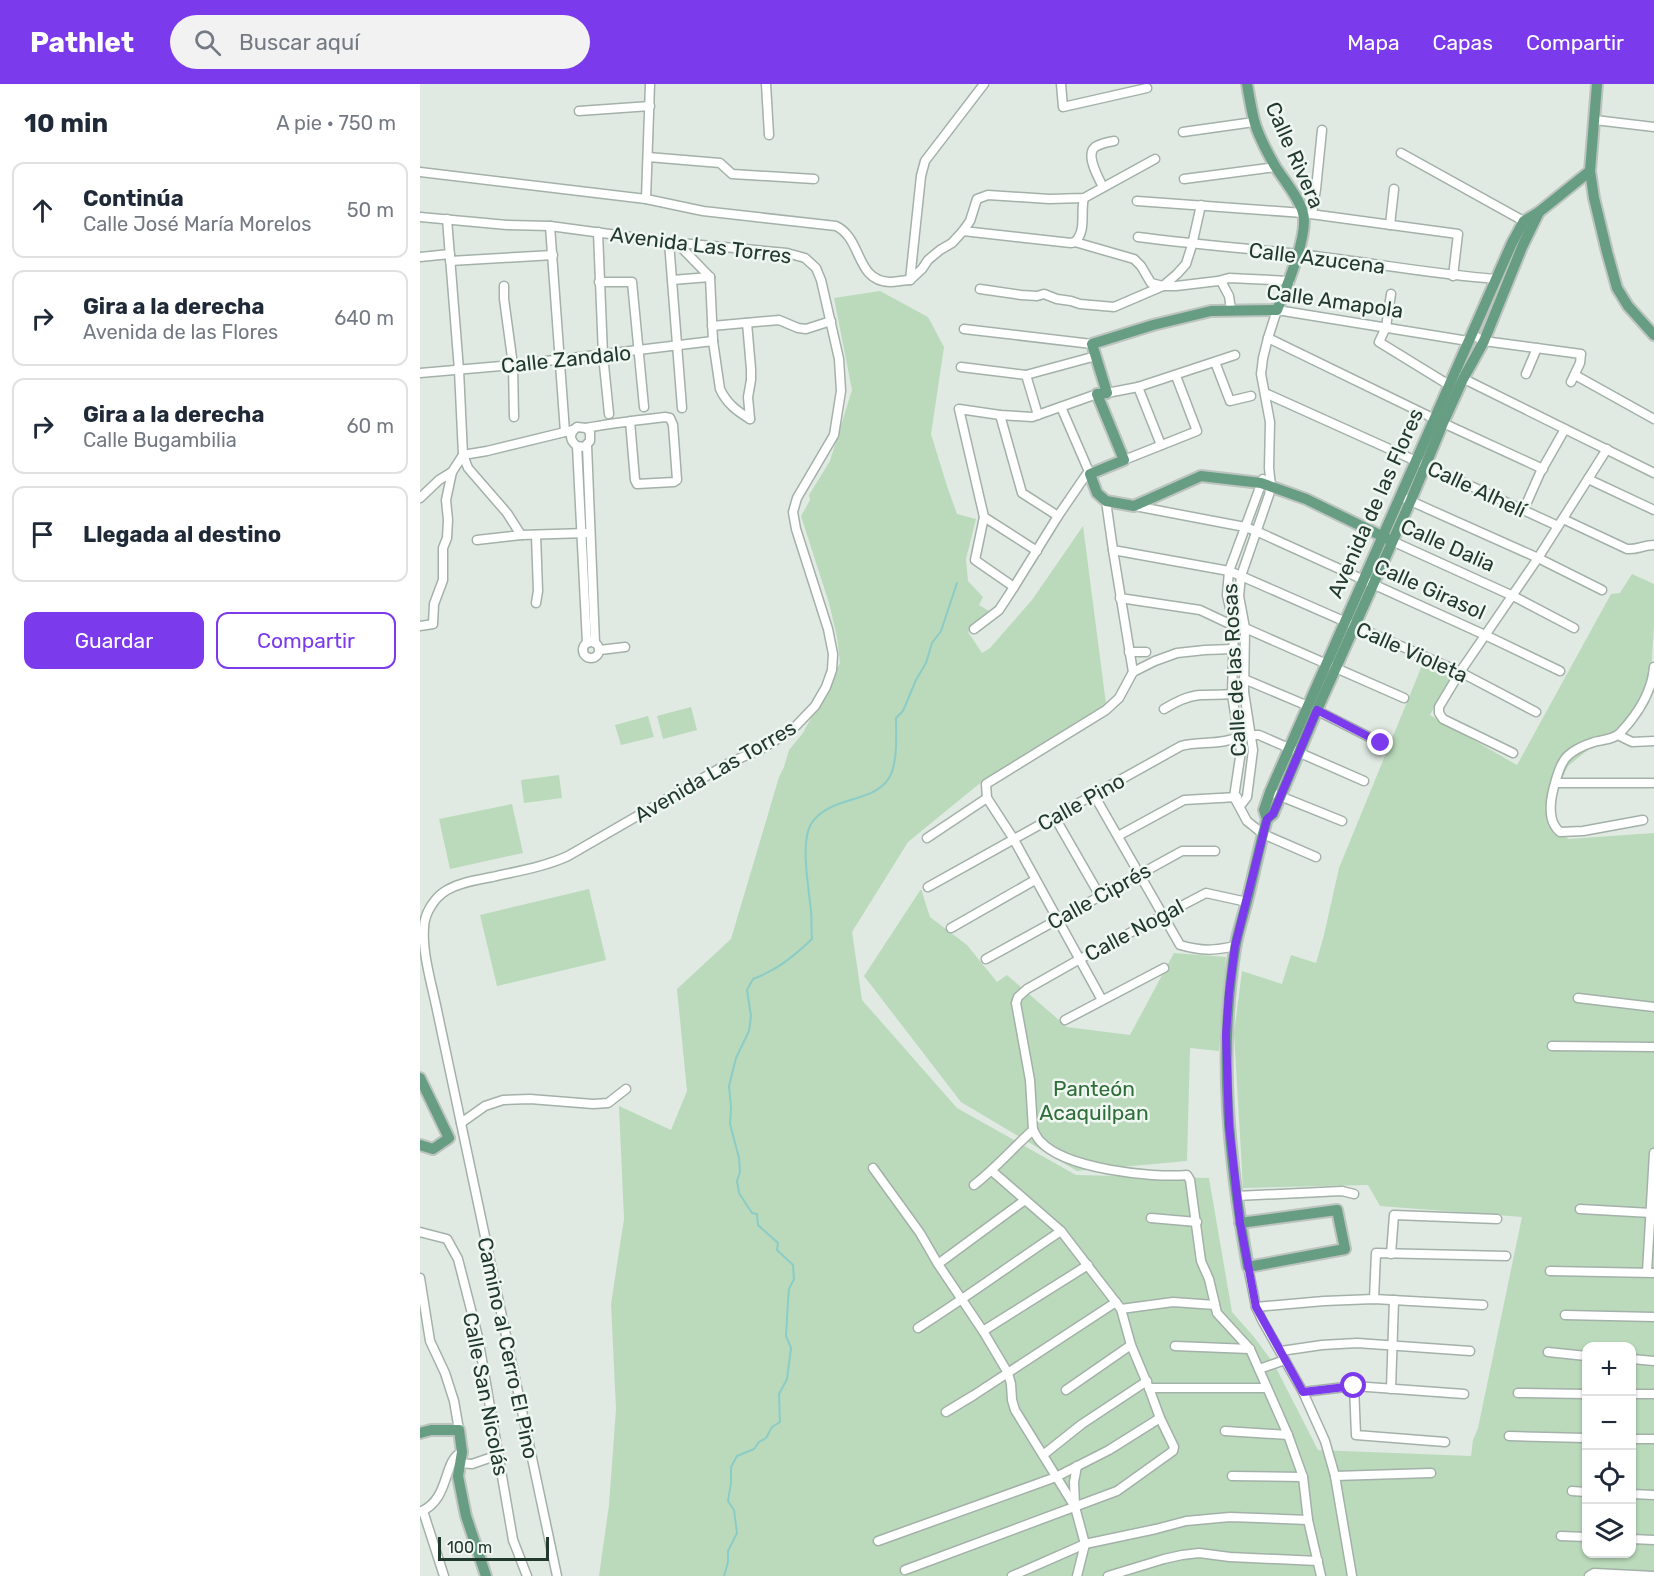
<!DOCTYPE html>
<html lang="es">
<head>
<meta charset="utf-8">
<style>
  body { margin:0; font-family:Rubik,sans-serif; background:#f2f2f3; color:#1f2937 }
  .controls { position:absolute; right:18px; bottom:18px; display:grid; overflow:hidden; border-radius:12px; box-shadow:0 2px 4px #0004 }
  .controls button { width:54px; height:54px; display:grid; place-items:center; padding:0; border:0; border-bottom:2px solid #e0e1e3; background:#fff; color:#1f2937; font:30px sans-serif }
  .scale { position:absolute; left:18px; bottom:15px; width:111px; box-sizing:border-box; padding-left:6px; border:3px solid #22392d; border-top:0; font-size:16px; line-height:21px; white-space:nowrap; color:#22392d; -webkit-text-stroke:4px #f0f7f2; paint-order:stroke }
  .stop { position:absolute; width:18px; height:18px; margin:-14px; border:4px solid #7c3aed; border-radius:50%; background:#fff }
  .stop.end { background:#7c3aed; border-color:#fff; box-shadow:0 2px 6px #0008 }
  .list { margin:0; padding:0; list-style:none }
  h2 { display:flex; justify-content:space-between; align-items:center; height:78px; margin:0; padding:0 24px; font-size:26px }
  h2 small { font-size:20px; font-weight:400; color:#747a83 }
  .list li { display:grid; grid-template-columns:39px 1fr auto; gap:18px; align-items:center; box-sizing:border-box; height:96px; margin:0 12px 12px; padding:0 12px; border:2px solid #e0e1e3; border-radius:12px }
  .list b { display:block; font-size:22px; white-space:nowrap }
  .list p { margin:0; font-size:20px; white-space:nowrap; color:#747a83 }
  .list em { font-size:20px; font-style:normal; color:#747a83 }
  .actions { display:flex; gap:12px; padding:18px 24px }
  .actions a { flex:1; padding:14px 0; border:2px solid #7c3aed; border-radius:12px; text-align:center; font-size:21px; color:#7c3aed }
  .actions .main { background:#7c3aed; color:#fff }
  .icon { flex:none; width:33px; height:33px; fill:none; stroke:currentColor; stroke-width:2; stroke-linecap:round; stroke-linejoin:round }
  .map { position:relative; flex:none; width:1234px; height:1492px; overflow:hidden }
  header { display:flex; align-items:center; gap:36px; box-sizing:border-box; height:84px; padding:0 30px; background:#7c3aed; color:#fff }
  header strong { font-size:28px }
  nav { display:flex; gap:33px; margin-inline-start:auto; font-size:21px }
  .search { width:420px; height:54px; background:#f2f2f3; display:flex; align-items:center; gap:15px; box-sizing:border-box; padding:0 21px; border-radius:33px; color:#747a83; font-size:22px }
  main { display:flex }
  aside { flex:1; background:#fff }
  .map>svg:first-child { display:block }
  .green { fill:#badabb; fill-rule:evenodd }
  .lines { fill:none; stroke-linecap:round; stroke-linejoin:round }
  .stream { stroke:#8bccc7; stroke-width:2 }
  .minor-casing { stroke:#a3b1a9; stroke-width:11 }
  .major-casing { stroke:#bdc4c0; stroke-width:14 }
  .minor { stroke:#fff; stroke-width:8 }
  .major { stroke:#679d83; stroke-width:10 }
  .route { stroke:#7c3aed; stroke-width:8 }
  .labels { text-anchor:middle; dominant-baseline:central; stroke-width:5; stroke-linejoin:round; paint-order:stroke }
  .street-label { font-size:21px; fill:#22392d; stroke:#f0f7f2 }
  .park-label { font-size:21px; fill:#2f6d39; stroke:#f0f7f2 }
</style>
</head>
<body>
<header>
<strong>Pathlet</strong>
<div class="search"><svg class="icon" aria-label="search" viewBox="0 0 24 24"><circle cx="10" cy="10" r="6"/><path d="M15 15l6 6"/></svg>Buscar aquí</div>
<nav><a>Mapa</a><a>Capas</a><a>Compartir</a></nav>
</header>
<main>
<aside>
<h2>10 min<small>A pie · 750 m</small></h2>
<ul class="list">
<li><svg class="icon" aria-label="ahead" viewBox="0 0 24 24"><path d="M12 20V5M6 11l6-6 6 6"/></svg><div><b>Continúa</b><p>Calle José María Morelos</p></div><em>50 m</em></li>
<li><svg class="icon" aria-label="right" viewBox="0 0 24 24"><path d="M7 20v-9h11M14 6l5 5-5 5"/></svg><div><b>Gira a la derecha</b><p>Avenida de las Flores</p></div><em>640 m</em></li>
<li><svg class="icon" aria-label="right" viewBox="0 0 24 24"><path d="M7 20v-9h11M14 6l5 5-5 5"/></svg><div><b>Gira a la derecha</b><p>Calle Bugambilia</p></div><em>60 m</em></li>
<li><svg class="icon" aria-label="arrive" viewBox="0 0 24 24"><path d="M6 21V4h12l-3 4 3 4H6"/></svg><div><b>Llegada al destino</b></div></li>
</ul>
<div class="actions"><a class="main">Guardar</a><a>Compartir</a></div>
</aside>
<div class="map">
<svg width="1234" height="1492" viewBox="0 0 1234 1492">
  <rect width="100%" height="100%" fill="#e0eae3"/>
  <g class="green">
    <path d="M 460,207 L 508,233 L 524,263 L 511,350 L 527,402 L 537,430 L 556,435 L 546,475 L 548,497 L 563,513 L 559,521 L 569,527 L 548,548 L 562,569 L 570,564 L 612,516 L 663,442 L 686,620 L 559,700 L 488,758 L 432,848 L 442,916 L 537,1024 L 656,1091 L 789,1094 L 812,1228 L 834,1253 L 854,1280 L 898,1366 L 1051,1372 L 1053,1356 L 1058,1344 L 1102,1133 L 960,1122 L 948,1101 L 823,1104 L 814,949 L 822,887 L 862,900 L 871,871 L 896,879 L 904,851 L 919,784 L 1003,579 L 1031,593 L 1010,631 L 1097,681 L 1191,510 L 1200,509 L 1212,490 L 1234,500 L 1234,541 L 1231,591 L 1208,637 L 1180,656 L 1148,682 L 1129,723 L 1148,755 L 1234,749 L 1234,1492 L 179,1492 L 189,1421 L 196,1325 L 191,1220 L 204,1135 L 199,1022 L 251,1046 L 267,1007 L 257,905 L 311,855 L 359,693 L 364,683 L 369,666 L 383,649 L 420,579 L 417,553 L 409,519 L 381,432 L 390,416 L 389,411 L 410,377 L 432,306 L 414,214 ZM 1166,1262 L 1212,1262 L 1212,1470 L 1166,1470 Z"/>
    <path d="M 271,623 L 277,646 L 243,655 L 237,632 Z"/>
    <path d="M 228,632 L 234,653 L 201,661 L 195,641 Z"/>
    <path d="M 139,691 L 142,714 L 104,719 L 101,696 Z"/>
    <path d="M 92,720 L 103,769 L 30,785 L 19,735 Z"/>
    <path d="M 169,805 L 186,876 L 77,902 L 60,831 Z"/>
    <path d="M 501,805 L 510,833 L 547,861 L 577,898 L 587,891 L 647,943 L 710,951 L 754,869 L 806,873 L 799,967 L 770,964 L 767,1077 L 657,1087 L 541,1018 L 444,892 Z"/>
  </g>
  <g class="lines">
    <path class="stream" d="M 304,1492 L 308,1478 L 308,1467 L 317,1449 L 314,1426 L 308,1417 L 311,1399 L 311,1383 L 317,1372 L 334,1365 L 339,1358 L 346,1354 L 352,1343 L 360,1338 L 359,1310 L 367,1295 L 371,1264 L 366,1252 L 368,1217 L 369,1205 L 374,1195 L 373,1181 L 357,1166 L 358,1159 L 338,1141 L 337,1130 L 332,1129 L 319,1109 L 317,1097 L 320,1088 L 319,1074 L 310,1040 L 311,1023 L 309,1002 L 316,974 L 329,947 L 331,932 L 327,906 L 333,895 C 357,886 373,873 392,855 C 391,846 392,836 391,827 C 389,806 380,758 391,740 C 410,711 453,720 469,694 C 478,679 476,651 476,634 L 483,627 L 496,596 L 506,579 L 512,559 L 521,547 L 537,499"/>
    <g class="minor-casing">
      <g id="minor">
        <path d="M 346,0 L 349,51"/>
        <path d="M 641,0 L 643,23 L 727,4"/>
        <path d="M 159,27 L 230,22"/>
        <path d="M 1175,36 L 1234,43"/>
        <path d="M 763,48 L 834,38"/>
        <path d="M 981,69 L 1109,140"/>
        <path d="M 228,73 L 300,79 L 312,90 L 394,95"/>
        <path d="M 0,88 L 226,115 L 283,127 L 416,142 C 443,155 435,197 470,198 C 477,198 483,196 490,196"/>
        <path d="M 764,95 L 856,83"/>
        <path d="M 683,103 C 679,95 665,71 675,63 C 680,60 688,58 694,57"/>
        <path d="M 226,115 L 230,0"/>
        <path d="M 717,117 L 883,129 L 1038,150 L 1033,192"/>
        <path d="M 892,130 L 896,105 L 902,46"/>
        <path d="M 0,133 L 87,141 L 130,142 L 249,158 L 367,169 L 385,174 L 396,184 L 401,196 L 419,275 L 421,307 L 414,351 L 377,414 L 373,428 L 376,445 L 408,545 L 413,570 L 412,586 L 406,603 L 395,622 L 372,646 L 343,664 L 309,679 L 148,772 C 124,783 98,787 72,793 C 57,796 41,798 27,806 C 15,813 4,829 4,844 C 2,869 12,901 17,926 L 137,1492"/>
        <path d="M 27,135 L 39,286 L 43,371 L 48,384 L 87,429 L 101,451"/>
        <path d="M 970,141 L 974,105"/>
        <path d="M 130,142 L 145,348"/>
        <path d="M 543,147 L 651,159 L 655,158 L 714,175 L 721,182 L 731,199 L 743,202 L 756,202 L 798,197 L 809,194 L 870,197"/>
        <path d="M 178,148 L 183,271 L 189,330"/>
        <path d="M 718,153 C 771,160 824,164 877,170 C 943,177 1009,190 1076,195"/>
        <path d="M 249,158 L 262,324"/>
        <path d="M 256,158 L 290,193"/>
        <path d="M 655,158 C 667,146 660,128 664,114"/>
        <path d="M 0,173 L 30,170"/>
        <path d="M 30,177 L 133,171"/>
        <path d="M 290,193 L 293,257 L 300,305 C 307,320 317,327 330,335"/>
        <path d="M 252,196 L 290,193"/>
        <path d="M 490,196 L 502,185 L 508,176 L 520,166 L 532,159 L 543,147 L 550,137 L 557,115 L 568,111 L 629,115 L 664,114 L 735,75"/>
        <path d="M 490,196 L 501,92 L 505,77 L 564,0"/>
        <path d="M 801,197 L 809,212 L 811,226"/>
        <path d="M 179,198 L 212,198 L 224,323"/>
        <path d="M 84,202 L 84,215 L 93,281 L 94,333"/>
        <path d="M 560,205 L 601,211 L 617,212 L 624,210 L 637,215 L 651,217 L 660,220 L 694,223 L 743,202 L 757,190 L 766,180 L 772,161 L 781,121"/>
        <path d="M 971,210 L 966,243 L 959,258 L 1029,301"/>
        <path d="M 327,239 L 331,285 L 331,296 L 328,313 L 330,335"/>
        <path d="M 292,242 L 359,236 L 378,244 L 386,245 L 411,237"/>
        <path d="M 544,245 L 672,260"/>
        <path d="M 1051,250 L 1064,257 L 1161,270 L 1160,279 L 1151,298"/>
        <path d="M 848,254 L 1023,339 L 1123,385"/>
        <path d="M 795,278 L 810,317 L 831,312"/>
        <path d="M 541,283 L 606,291 L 676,272"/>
        <path d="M 0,289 L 93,281 L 293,257"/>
        <path d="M 1106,290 L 1117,264"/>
        <path d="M 606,291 L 618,331"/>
        <path d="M 1155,291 L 1234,335"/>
        <path d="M 1040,293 L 1234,389"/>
        <path d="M 718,303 L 741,361"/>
        <path d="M 687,309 L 718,303 L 815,271"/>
        <path d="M 845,309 L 1005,381 L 1138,442"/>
        <path d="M 580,331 L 602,409 L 638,432"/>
        <path d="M 166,344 C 192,339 219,336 245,333 L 250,334 L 253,341 L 257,396 L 254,398 L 217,400 L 215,396 L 210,337"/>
        <path d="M 167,361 L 175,559"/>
        <path d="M 157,362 L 164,363 L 170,357 L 170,348 L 166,344 L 157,343 C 149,349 149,356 157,362 L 167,559"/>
        <path d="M 704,376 L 777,347 L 756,292"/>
        <path d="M 843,395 L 809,487 L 807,511 L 814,542 L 812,611 L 821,667 L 814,713 L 827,737 L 843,750 L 896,773"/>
        <path d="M 1168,395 L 1234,426"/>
        <path d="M 0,414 L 19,396 L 32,388"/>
        <path d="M 986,415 L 1118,474 L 1182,506"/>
        <path d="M 686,417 L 693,466 L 713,588"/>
        <path d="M 715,422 L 825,443 L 836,447 L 1065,551 L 1140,587"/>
        <path d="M 1104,425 L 1120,389 L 1145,345"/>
        <path d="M 564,433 L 555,476 L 594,503"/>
        <path d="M 1143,435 L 1207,465 C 1217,466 1224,461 1234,461"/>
        <path d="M 116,451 L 118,507 L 116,519"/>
        <path d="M 57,456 L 101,451 L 167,449"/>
        <path d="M 972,457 L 1093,512 L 1154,544"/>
        <path d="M 693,466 L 809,487 L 821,492 L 1040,588 L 1116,628"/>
        <path d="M 617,467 L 564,433 L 539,325 L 580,331 L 612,333 L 677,310"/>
        <path d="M 700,514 L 780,526 L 814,542 L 825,544 L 984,614"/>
        <path d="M 0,542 L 13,540 L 14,520 L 23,496 L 23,464 L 27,454 L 28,436 L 26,416 L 32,388 L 43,371 L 67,367 L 153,346"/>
        <path d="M 554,545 L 579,526 L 594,503 L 638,432 L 666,391 L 670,390 L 641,323"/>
        <circle cx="171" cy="566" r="8"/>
        <path d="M 180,566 L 205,563"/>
        <path d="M 709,568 L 726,568"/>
        <path d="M 824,595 L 888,622 L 961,659"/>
        <path d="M 744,625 C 756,618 767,612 780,611 C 796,610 809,612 824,608"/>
        <path d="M 1198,651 L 1212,658 L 1234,657"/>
        <path d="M 1093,669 L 1023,635 L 1019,629 L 1019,623 L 1040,588 L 1118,474 L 1187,365"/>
        <path d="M 1136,699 L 1232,699"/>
        <path d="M 850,708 L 922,737"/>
        <path d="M 674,711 L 760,861 C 782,867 793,867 815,862"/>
        <path d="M 820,722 L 827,713 L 833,666 L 824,608 L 825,544 L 819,512 L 821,492 L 849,411 L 851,402 L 849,384 L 850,338 L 841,290 L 843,274 L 848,254 L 857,226 L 1048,257"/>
        <path d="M 634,732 L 680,812"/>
        <path d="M 1223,736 L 1163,747 L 1140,748 C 1131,740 1130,730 1131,718 C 1132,708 1138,686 1143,678 C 1148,668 1164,661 1174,658 C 1183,656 1194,655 1200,649 C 1217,631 1232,608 1234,583"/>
        <path d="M 698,752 L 764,716 L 817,713"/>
        <path d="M 507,754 L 567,714"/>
        <path d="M 508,803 L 761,662 C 775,658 790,660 805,657 C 816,655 827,650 839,651 L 944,697"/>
        <path d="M 531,844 L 615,796"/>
        <path d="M 566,875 L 762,767 L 795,767"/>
        <path d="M 1158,914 L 1234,923"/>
        <path d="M 682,916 L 593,754 L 567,714 L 566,700 L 686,626 L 699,614 L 713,588 L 735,577 L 757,569 L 785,566 L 813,565"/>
        <path d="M 645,936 L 744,884"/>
        <path d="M 1132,962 L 1234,963"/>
        <path d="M 41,1039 L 65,1022 L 83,1016 L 110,1015 L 173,1020 L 188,1019 L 206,1005"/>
        <path d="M 613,1046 C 615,1049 617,1054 620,1057 C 645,1085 731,1094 767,1091 L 770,1096 L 781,1177 L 789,1195 L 797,1229 L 830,1265 L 868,1351 L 883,1393 L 888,1436 L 901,1492"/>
        <path d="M 613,1046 L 610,996 L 596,919 L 598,913 L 607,905 L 660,875 L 786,809 L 827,818"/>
        <path d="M 453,1084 L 500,1149 L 518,1180 L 563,1247 L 588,1289 L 591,1300 L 592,1316 L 595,1326 L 655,1423 L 665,1460 L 657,1492"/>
        <path d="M 554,1101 C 575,1085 593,1064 613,1046"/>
        <path d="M 816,1112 L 922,1107 L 934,1110"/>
        <path d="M 1160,1125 L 1231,1129"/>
        <path d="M 731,1134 L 777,1138"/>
        <path d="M 0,1148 L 27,1155 L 38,1175 L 58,1253 L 93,1456 L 107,1492"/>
        <path d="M 971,1170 L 974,1131 L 1077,1135"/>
        <path d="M 518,1180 L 605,1116"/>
        <path d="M 828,1183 L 836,1223 L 842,1236 L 883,1308 L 905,1357 L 915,1392 L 932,1492"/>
        <path d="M 1130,1187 L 1234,1189"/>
        <path d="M 1227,1188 L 1234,1069"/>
        <path d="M 0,1194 L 10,1257 L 25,1289 L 34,1317 L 39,1346"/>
        <path d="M 954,1215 L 956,1169 L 1086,1172"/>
        <path d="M 836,1223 L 904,1217 L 954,1215 L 1063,1221"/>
        <path d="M 701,1225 L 753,1218 L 795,1221"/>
        <path d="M 1145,1231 L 1234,1233"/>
        <path d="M 498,1244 C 547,1213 593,1179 641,1147"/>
        <path d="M 563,1247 L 668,1181"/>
        <path d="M 755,1262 L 830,1265"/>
        <path d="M 861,1267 L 902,1261 L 937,1259 L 1050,1267"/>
        <path d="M 1128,1268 L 1166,1272"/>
        <path d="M 1212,1275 L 1234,1277"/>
        <path d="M 839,1285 L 865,1276"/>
        <path d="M 934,1302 L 936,1351 L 1025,1358"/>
        <path d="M 729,1304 L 847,1304"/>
        <path d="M 971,1305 L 974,1216"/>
        <path d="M 646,1306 L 711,1261"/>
        <path d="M 883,1308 L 934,1302 L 1044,1310"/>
        <path d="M 1098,1309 L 1166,1310"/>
        <path d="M 1212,1310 L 1234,1310"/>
        <path d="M 526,1328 L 554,1311 L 696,1218"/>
        <path d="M 805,1347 L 868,1351"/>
        <path d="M 1089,1352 L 1166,1354"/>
        <path d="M 1212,1355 L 1234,1355"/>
        <path d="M 623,1371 L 662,1340 L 727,1297"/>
        <path d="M 39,1379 L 52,1380 L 78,1371"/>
        <path d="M 812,1392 L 883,1393"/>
        <path d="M 915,1392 L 1011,1389"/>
        <path d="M 1152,1407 L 1166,1408"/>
        <path d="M 1212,1410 L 1234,1411"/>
        <path d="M 655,1421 L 654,1398 L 657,1382"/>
        <path d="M 3,1427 L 24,1492"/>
        <path d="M 0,1428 C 31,1415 22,1377 42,1368"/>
        <path d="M 1141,1452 L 1166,1453"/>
        <path d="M 1212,1455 L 1234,1456"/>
        <path d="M 458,1457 L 636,1393 L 689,1366 L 740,1334"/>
        <path d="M 485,1486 L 697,1407 L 753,1367 L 754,1363 L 740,1334 L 729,1304 L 711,1261 L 701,1225 L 641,1147 L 572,1087"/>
        <path d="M 592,1492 L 665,1460 L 736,1445 L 766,1437 L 810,1433 L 888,1436"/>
        <path d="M 688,1492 L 744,1475 L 762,1471 L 779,1469 L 810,1473 L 898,1477"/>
        <path d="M 1169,1492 L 1174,1489 L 1234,1492"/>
      </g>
    </g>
    <g class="major-casing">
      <g id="major">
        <path d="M 827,0 C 829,12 831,24 834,36 C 838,52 847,68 855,82 C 863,95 880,115 883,129 C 889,150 866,205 857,226 L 791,227 L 733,241 L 672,260 L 687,309 L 677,310 L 704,376 L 670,390 L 677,409 L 686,417 L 714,422 L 781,392 L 841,399 L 886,415 L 972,457"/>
        <path d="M 1177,0 L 1170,87 L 1174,114 L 1187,168 L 1197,204 L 1208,222 L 1234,251"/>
        <path d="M 847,735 L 853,730 L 897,626 L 991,416 L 1023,339 L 1043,295 L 1064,257 L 1102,163 L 1119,128"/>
        <path d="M 0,994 L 29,1054 L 13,1065 L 0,1061"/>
        <path d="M 820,1139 L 917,1126 L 925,1165 L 828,1183 C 809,1078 798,971 815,865 C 817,851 822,836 826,821 C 832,798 837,774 843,750 L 847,735 L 844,726 L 850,708 L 1092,159 L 1104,137 L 1119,128 L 1170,87"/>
        <path d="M 0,1349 L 11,1346 L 39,1346 L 42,1368 L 38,1392 L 46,1432 L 66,1492"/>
      </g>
    </g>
    <use href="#minor" class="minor"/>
    <use href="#major" class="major"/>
  </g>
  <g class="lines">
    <path class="route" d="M 934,1302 L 883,1308 L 836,1223 L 820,1139 L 809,1042 L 806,951 L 809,909 L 815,862 L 847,735 L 853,730 L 897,626 L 961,659"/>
  </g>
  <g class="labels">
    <g class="street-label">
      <text transform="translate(875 71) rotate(66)">Calle Rivera</text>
      <text transform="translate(281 161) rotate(7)">Avenida Las Torres</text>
      <text transform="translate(897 174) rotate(7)">Calle Azucena</text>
      <text transform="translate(915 217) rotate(8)">Calle Amapola</text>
      <text transform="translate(146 275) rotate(-6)">Calle Zandalo</text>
      <text transform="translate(1057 405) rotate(25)">Calle Alhelí</text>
      <text transform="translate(955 419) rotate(-66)">Avenida de las Flores</text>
      <text transform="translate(1028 461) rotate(24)">Calle Dalia</text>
      <text transform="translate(1010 505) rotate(24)">Calle Girasol</text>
      <text transform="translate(992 568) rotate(24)">Calle Violeta</text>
      <text transform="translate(814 586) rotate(-93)">Calle de las Rosas</text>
      <text transform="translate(295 687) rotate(-30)">Avenida Las Torres</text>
      <text transform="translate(661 718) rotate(-29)">Calle Pino</text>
      <text transform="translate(679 812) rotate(-29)">Calle Ciprés</text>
      <text transform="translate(714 846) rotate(-28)">Calle Nogal</text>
      <text transform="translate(88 1264) rotate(78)">Camino al Cerro El Pino</text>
      <text transform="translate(66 1310) rotate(79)">Calle San Nicolás</text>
    </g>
    <g class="park-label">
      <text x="674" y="1004">Panteón<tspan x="674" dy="24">Acaquilpan</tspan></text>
    </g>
  </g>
</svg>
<div class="controls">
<button>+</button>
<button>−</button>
<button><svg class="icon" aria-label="locate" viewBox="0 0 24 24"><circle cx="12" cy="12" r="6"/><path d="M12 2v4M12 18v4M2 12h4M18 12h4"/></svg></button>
<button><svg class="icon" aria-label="layers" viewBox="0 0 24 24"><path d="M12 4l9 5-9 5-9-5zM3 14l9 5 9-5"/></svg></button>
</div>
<div class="scale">100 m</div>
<div class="stop" style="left:934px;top:1302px"></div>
<div class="stop end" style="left:961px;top:659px"></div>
</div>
</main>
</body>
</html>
